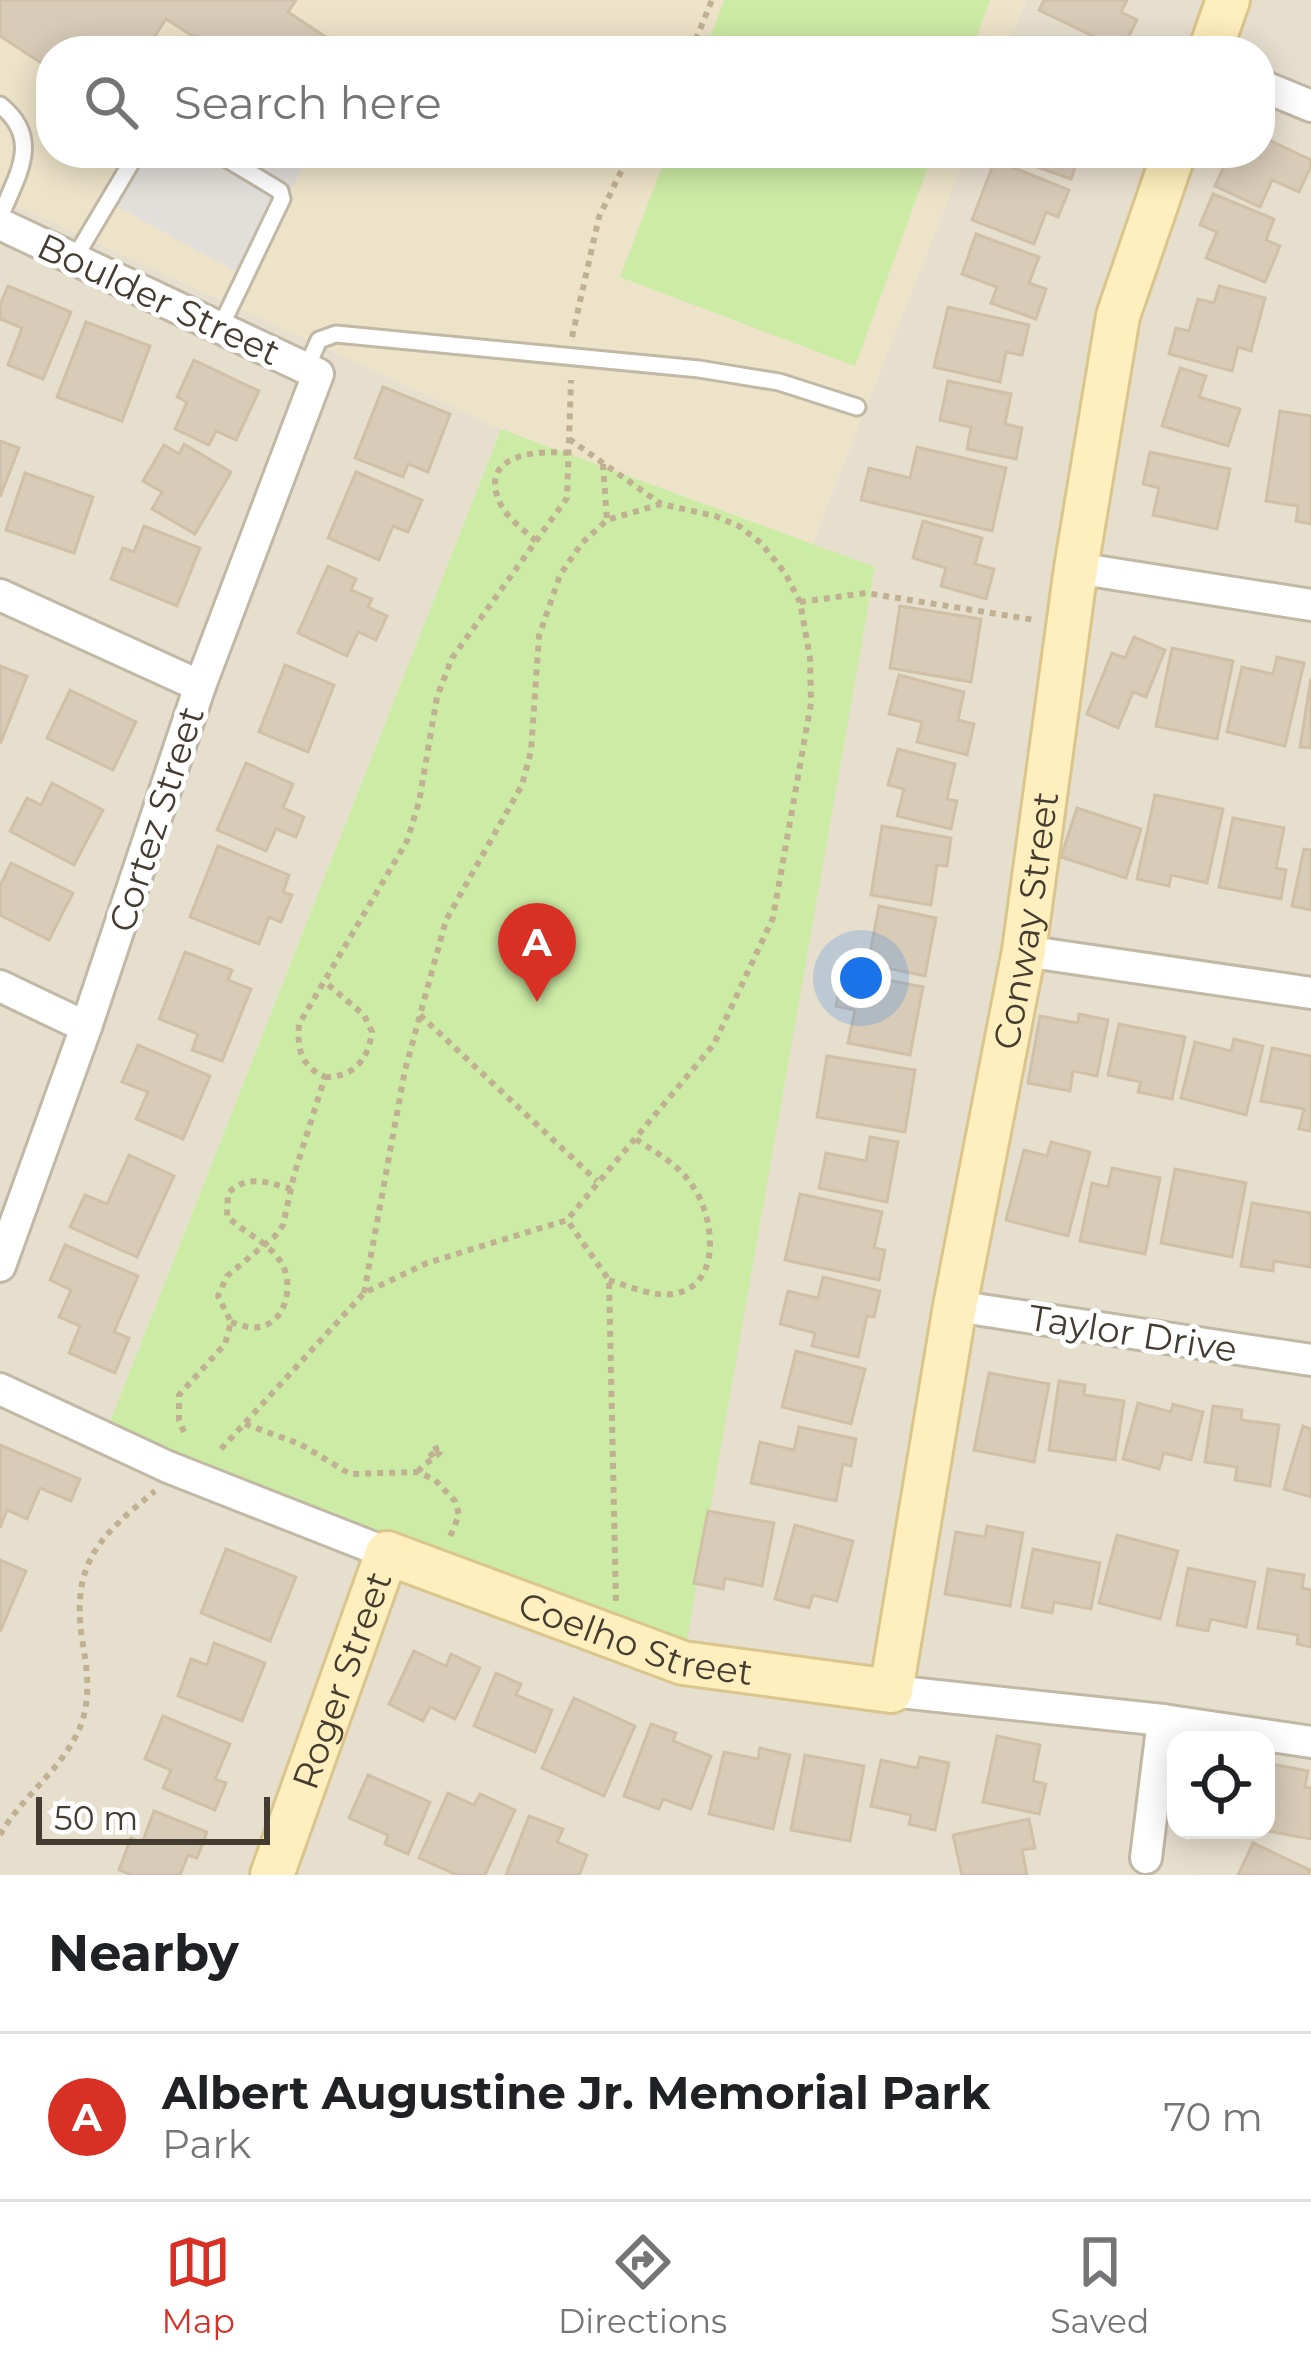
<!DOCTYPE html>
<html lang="en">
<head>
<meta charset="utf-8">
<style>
  body { margin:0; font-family:Montserrat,sans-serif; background:#f2f2f2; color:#202124 }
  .controls { position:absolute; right:36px; bottom:36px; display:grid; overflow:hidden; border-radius:24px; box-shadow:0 6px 30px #0003 }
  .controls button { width:108px; height:108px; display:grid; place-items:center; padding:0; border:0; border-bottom:3px solid #e0e0e0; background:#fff; color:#202124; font:60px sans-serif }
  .scale { position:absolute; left:36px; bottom:30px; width:234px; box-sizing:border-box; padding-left:12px; border:6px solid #443c31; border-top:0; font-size:33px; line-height:42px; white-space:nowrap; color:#443c31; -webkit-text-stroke:9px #fff; paint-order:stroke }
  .you { position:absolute; left:861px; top:978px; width:42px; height:42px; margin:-30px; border:9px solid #fff; border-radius:50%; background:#1a73e8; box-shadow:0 0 0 18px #1a73e833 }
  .badge { display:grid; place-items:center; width:78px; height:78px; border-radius:50%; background:#d93025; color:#fff; font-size:39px; font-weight:700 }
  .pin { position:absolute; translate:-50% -99px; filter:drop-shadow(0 3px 6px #0008) }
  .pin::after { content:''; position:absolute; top:63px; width:42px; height:36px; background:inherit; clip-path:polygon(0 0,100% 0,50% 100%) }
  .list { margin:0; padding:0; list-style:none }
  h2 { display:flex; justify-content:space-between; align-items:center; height:156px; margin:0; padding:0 48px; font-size:51px }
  h2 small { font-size:39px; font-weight:400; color:#757577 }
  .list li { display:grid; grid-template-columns:78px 1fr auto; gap:36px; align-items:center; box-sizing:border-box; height:168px; padding:0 48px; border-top:3px solid #e0e0e0 }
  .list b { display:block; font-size:45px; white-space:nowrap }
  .list p { margin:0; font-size:39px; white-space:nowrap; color:#757577 }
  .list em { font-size:39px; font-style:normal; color:#757577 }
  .icon { flex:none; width:66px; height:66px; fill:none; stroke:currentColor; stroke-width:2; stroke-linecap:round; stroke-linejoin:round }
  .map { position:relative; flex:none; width:1311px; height:1875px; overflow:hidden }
  .search { position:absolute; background:#fff; box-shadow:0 6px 30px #0003; left:36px; right:36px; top:36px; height:132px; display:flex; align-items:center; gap:30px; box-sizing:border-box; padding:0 42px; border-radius:48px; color:#757577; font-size:45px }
  .sheet { height:324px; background:#fff }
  nav { display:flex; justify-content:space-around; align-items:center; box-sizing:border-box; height:168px; border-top:3px solid #e0e0e0; background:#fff; font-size:33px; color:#757577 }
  nav a { display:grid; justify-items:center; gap:6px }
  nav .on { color:#d93025 }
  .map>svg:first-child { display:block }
  .residential { fill:#e7dfce; fill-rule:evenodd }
  .education { fill:#ede3c9 }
  .green { fill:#cceba5 }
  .parking { fill:#e2dfda }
  .building { fill:#d8cbb8; stroke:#d0c0a8; stroke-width:3 }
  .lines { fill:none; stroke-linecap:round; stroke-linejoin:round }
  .lane-casing { stroke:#c1b8a6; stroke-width:21 }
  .street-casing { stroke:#c1b8a6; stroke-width:36 }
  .secondary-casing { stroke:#dac58d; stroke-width:48 }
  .path { stroke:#c1b193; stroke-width:6; stroke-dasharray:6 6; stroke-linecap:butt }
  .lane { stroke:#fff; stroke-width:15 }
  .street { stroke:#fff; stroke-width:30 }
  .secondary { stroke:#ffefbe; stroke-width:42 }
  .labels { text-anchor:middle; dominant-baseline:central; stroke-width:10; stroke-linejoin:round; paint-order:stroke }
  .street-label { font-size:36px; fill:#443c31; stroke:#fff }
</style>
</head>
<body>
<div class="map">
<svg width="1311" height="1875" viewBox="0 0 1311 1875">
  <rect width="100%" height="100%" fill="#f2ede1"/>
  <path class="residential" d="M 1026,0 L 1311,0 L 1311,1875 L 0,1875 L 0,198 L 501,429 L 104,1437 L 874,567 L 812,544 L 966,153 L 1260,153 L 1260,51 L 1006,51 ZM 1176,1740 L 1266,1740 L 1266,1830 L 1176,1830 Z"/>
  <path class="education" d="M 0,0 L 1026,0 L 1006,51 L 51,51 L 51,153 L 966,153 L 812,544 L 501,429 L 0,198 Z"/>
  <g class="green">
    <path d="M 724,0 L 990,0 L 971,51 L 705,51 Z"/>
    <path d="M 667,153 L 933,153 L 855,366 L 620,277 Z"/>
    <path d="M 501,429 L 875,567 L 683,1663 L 104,1437 Z"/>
  </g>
  <path class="parking" d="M 140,153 L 293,153 L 306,162 L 244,276 L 109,202 Z"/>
  <g class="building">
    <path d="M 0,0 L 296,0 L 288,12 L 347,51 L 216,51 L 166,19 L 145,51 L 68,51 L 60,46 L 51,51 L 46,66 L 0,36 Z"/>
    <path d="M 1044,0 L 1127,0 L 1121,12 L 1137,20 L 1122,50 L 1039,10 Z"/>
    <path d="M 1260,136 L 1311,160 L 1311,166 L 1299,192 L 1272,180 L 1260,207 L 1215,186 L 1227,160 L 1236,164 L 1242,153 L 1260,153 Z"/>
    <path d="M 1036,153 L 1080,153 L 1071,179 L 1032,165 Z"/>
    <path d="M 995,160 L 1069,190 L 1058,217 L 1046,212 L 1034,244 L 972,220 Z"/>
    <path d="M 1213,194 L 1274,219 L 1266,240 L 1280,246 L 1265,282 L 1206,258 L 1217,232 L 1200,225 Z"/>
    <path d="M 976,234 L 1039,257 L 1029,283 L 1046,289 L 1036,319 L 991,303 L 997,287 L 962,274 Z"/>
    <path d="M 8,286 L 71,312 L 43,379 L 8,365 L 22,328 L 0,319 L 0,305 Z"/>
    <path d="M 1219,286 L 1265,298 L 1251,351 L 1238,347 L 1232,371 L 1169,354 L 1176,328 L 1189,331 L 1198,299 L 1214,303 Z"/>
    <path d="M 948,307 L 1029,325 L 1022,355 L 1006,352 L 1000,382 L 934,367 Z"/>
    <path d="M 86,322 L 150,346 L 122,421 L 57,397 Z"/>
    <path d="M 194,360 L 259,391 L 236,440 L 216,431 L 209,445 L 175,429 L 187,402 L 177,397 Z"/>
    <path d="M 1180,368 L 1206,376 L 1199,397 L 1240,409 L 1228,446 L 1162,426 Z"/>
    <path d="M 948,381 L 1011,394 L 1005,424 L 1022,428 L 1016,459 L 967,449 L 971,427 L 940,420 Z"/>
    <path d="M 383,387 L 450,414 L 428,472 L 408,464 L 403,477 L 355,458 Z"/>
    <path d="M 1280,411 L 1311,416 L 1311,524 L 1296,521 L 1298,506 L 1266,501 Z"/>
    <path d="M 0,441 L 19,448 L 0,497 Z"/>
    <path d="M 184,444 L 231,472 L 195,534 L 152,509 L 162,492 L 143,481 L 164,445 L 179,454 Z"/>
    <path d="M 917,447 L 1006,468 L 992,531 L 861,500 L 869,468 L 910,478 Z"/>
    <path d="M 1150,452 L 1230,469 L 1217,529 L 1153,515 L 1159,488 L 1143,484 Z"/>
    <path d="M 356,472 L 422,500 L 408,532 L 393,526 L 379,560 L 328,538 Z"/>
    <path d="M 25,473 L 93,497 L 74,553 L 6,530 Z"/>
    <path d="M 923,521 L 982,538 L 975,564 L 994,569 L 986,599 L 941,586 L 946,568 L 913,558 Z"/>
    <path d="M 144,526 L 200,548 L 177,606 L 111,579 L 123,548 L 134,552 Z"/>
    <path d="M 328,566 L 356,579 L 351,590 L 372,599 L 368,607 L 387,616 L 376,640 L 358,632 L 347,656 L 298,633 Z"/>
    <path d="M 900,606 L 981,619 L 971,682 L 890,668 Z"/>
    <path d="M 1134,637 L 1165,650 L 1146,697 L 1133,692 L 1118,728 L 1087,714 L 1112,653 L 1125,658 Z"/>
    <path d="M 1172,648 L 1233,661 L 1217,739 L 1156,726 Z"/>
    <path d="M 1277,657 L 1304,663 L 1285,746 L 1227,732 L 1242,667 L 1273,674 Z"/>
    <path d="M 285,665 L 334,685 L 308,752 L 259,732 Z"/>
    <path d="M 0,666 L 27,676 L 1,742 L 0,741 Z"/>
    <path d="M 899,675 L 964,692 L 958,720 L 974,724 L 967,755 L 917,742 L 922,722 L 889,714 Z"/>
    <path d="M 1311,678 L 1311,748 L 1300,747 Z"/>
    <path d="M 70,690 L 136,722 L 113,770 L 47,738 Z"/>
    <path d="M 898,749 L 955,764 L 947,799 L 957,801 L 951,829 L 897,816 L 904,789 L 888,785 Z"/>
    <path d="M 246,763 L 293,784 L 283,808 L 304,817 L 296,837 L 276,829 L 266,851 L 217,830 Z"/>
    <path d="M 52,783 L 103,810 L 74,865 L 10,831 L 27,798 L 41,805 Z"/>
    <path d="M 1155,795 L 1223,809 L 1207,883 L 1171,875 L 1169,886 L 1137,879 Z"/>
    <path d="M 1077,808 L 1141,829 L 1126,878 L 1061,857 Z"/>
    <path d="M 1233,818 L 1284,828 L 1276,868 L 1286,870 L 1281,899 L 1219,887 Z"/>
    <path d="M 882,826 L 951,838 L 947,866 L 937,865 L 931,905 L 871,895 Z"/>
    <path d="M 218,846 L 289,875 L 283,892 L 292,895 L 281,922 L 269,917 L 259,944 L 190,917 Z"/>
    <path d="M 1304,849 L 1311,850 L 1311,910 L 1292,906 Z"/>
    <path d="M 11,863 L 73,893 L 49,940 L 0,915 L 0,886 Z"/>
    <path d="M 879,906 L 936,918 L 925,976 L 868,964 Z"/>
    <path d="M 185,952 L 232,970 L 228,980 L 251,989 L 222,1061 L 192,1050 L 198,1034 L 159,1019 Z"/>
    <path d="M 842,971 L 923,987 L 910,1055 L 848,1043 L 855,1010 L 836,1006 Z"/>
    <path d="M 1079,1014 L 1108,1020 L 1097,1076 L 1073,1071 L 1070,1091 L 1028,1083 L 1040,1016 L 1078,1023 Z"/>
    <path d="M 1119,1024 L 1185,1037 L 1172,1099 L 1138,1092 L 1141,1082 L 1108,1075 Z"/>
    <path d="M 1234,1039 L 1263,1046 L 1246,1115 L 1181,1098 L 1195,1042 L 1231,1051 Z"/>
    <path d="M 138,1045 L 210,1076 L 183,1139 L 136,1119 L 148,1092 L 122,1082 Z"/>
    <path d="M 1272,1048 L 1311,1056 L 1311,1131 L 1299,1129 L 1304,1109 L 1261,1101 Z"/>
    <path d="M 827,1056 L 915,1070 L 905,1132 L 817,1117 Z"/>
    <path d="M 870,1137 L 898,1142 L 887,1202 L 819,1188 L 826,1153 L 866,1161 Z"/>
    <path d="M 1051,1142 L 1090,1152 L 1068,1236 L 1006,1220 L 1024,1150 L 1047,1156 Z"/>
    <path d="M 129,1155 L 174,1176 L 137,1257 L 70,1227 L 85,1195 L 107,1204 Z"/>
    <path d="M 1112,1168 L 1160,1178 L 1145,1254 L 1080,1241 L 1092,1183 L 1108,1187 Z"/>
    <path d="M 1175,1169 L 1246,1183 L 1232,1257 L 1161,1243 Z"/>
    <path d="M 800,1194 L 882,1212 L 874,1248 L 885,1250 L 879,1280 L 785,1260 Z"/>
    <path d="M 1252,1203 L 1311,1213 L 1311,1267 L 1274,1261 L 1273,1271 L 1241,1266 Z"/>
    <path d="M 65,1245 L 138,1276 L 114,1332 L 129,1338 L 115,1373 L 69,1353 L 80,1326 L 59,1317 L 71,1290 L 50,1280 Z"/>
    <path d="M 823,1277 L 880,1291 L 874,1317 L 867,1316 L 858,1357 L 812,1346 L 815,1333 L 780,1324 L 788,1291 L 818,1298 Z"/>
    <path d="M 796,1351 L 865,1369 L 851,1424 L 782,1407 Z"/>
    <path d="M 989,1373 L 1049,1384 L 1034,1462 L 974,1450 Z"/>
    <path d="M 1059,1381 L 1085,1385 L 1084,1395 L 1124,1401 L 1115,1460 L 1049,1450 Z"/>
    <path d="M 1138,1403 L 1171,1412 L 1173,1404 L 1203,1412 L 1191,1460 L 1164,1453 L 1159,1469 L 1123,1459 Z"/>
    <path d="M 1213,1406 L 1242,1410 L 1241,1420 L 1279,1425 L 1270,1486 L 1235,1480 L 1237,1467 L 1205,1462 Z"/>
    <path d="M 1303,1426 L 1311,1429 L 1311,1497 L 1284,1489 Z"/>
    <path d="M 799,1427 L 856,1439 L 851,1466 L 843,1464 L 836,1501 L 751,1483 L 760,1442 L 794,1450 Z"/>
    <path d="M 0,1445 L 80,1479 L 71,1501 L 40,1488 L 27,1519 L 7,1510 L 0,1528 Z"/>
    <path d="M 708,1511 L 774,1523 L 762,1586 L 725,1578 L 723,1589 L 694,1583 Z"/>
    <path d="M 795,1525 L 853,1541 L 837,1601 L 813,1595 L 809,1608 L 775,1599 Z"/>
    <path d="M 987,1526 L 1023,1533 L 1010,1606 L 945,1594 L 956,1532 L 985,1537 Z"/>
    <path d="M 1117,1535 L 1178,1551 L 1160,1619 L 1099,1603 Z"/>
    <path d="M 226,1549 L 296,1577 L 270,1641 L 201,1613 Z"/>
    <path d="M 1033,1549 L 1100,1563 L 1091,1609 L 1054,1602 L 1052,1613 L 1022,1607 Z"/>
    <path d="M 0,1560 L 26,1571 L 0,1632 Z"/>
    <path d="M 1188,1568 L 1255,1582 L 1246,1627 L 1211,1619 L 1208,1631 L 1177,1625 Z"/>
    <path d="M 1268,1569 L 1304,1575 L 1302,1588 L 1311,1590 L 1311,1647 L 1297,1644 L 1298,1635 L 1258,1628 Z"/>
    <path d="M 214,1643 L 265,1663 L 242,1721 L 178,1696 L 191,1659 L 207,1665 Z"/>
    <path d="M 414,1651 L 446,1666 L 451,1654 L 480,1668 L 455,1719 L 430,1707 L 423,1721 L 389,1704 Z"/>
    <path d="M 496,1673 L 521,1684 L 516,1695 L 552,1710 L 535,1752 L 474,1726 Z"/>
    <path d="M 574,1698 L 635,1726 L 604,1796 L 542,1768 Z"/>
    <path d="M 163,1716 L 230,1744 L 215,1779 L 226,1783 L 215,1810 L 163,1788 L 171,1770 L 145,1759 Z"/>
    <path d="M 651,1724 L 676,1733 L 673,1741 L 711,1756 L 691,1809 L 663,1799 L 659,1809 L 624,1796 Z"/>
    <path d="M 997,1736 L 1040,1745 L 1033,1781 L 1046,1784 L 1039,1814 L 983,1802 Z"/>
    <path d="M 760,1748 L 790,1755 L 773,1829 L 709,1814 L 724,1752 L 758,1759 Z"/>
    <path d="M 805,1755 L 864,1766 L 850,1841 L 791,1830 Z"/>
    <path d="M 920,1757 L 949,1763 L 935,1830 L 909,1824 L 911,1815 L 871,1806 L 881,1760 L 917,1768 Z"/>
    <path d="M 1266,1763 L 1308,1771 L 1305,1787 L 1311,1788 L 1311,1839 L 1262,1830 L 1266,1830 Z"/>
    <path d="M 368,1775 L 430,1802 L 408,1854 L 385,1844 L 388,1835 L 349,1818 Z"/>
    <path d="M 448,1793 L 474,1805 L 480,1794 L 515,1810 L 485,1875 L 457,1875 L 419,1858 Z"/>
    <path d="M 154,1811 L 207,1832 L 197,1858 L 188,1855 L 180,1875 L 132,1875 L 119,1870 L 131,1838 L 142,1843 Z"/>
    <path d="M 529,1816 L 563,1829 L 557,1842 L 587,1855 L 579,1875 L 506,1875 Z"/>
    <path d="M 1029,1819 L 1035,1848 L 1022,1850 L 1027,1875 L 962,1875 L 953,1835 Z"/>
    <path d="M 1253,1843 L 1310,1870 L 1308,1875 L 1238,1875 Z"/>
  </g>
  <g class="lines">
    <g class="lane-casing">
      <g id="lane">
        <path d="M 0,105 C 43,139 17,175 0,217"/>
        <path d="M 217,153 L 280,191 L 282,199 L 220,328"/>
        <path d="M 74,259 L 137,153"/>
        <path d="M 306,369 L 319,340 L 336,334 L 699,369 L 779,382 L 857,407"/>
      </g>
    </g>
    <g class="street-casing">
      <g id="street">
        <path d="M 1260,85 L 1311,106"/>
        <path d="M 0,224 L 318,374 L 200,686 L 86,1027 L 0,1266"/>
        <path d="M 1076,568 L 1311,605"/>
        <path d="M 0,595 L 200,686"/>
        <path d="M 1024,951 L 1311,993"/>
        <path d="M 0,986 L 86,1027"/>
        <path d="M 955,1306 L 1311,1360"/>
        <path d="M 0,1389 L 168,1467 L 387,1553"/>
        <path d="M 891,1691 L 1163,1720 L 1311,1742"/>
        <path d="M 1146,1858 L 1163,1720"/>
      </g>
    </g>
    <g class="secondary-casing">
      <g id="secondary">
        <path d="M 1210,51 L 1228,0"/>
        <path id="s1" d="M 272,1875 L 387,1553 L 683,1663 L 891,1691 L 955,1306 L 1024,951 L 1076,568 L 1118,316 L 1174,153"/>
      </g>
    </g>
    <g class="path">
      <path d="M 691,51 L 712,0"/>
      <path d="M 572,337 L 599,217 L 630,153"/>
      <path d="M 569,439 L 661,504"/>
      <path d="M 603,464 L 607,520"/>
      <path d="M 536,541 C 524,530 508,519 501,505 C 476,455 535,450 568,453"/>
      <path d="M 800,602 L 866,593 L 1035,620"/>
      <path d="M 420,1015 L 597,1181"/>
      <path d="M 325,1077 C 354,1077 368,1060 372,1032 L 364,1015 L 325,982"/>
      <path d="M 609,1280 C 628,1286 653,1297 673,1294 C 724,1286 714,1215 692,1185 C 678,1164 655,1152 634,1138"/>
      <path d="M 364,1293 L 405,1070 L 446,920 L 522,785 L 531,751 L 539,636 L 560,575 L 582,543 L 607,520 L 661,504 L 715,516 L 739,526 L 761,543 L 785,573 L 800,602 L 810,658 L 811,703 L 773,918 L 714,1044 L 567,1220"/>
      <path d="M 231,1322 C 240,1325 250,1329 259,1327 C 289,1322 295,1278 278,1258 C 265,1240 242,1232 227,1216 L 228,1193 C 248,1174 267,1182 291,1189"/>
      <path d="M 245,1424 L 300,1444 L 350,1474 L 418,1472 L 435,1480 L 455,1501 L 459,1515 L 450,1537"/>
      <path d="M 184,1432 L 179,1420 L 179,1395 L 225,1344 L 231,1322 L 218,1296 L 227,1276 L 275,1236 L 283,1225 L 294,1175 L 325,1077 C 301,1066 297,1050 299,1024 L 407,841 L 419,802 L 437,697 L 452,658 L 567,498 L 571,380"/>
      <path d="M 221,1449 L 364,1293 L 427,1263 L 567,1220 L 609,1280 L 616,1603"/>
      <path d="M 418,1472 C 423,1464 434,1459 440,1452 L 440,1447 L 429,1451 L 434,1458"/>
      <path d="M 0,1835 C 23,1794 66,1767 82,1722 C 91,1693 87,1669 82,1639 C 71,1562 100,1536 155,1491"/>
    </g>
    <use href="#lane" class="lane"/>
    <use href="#street" class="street"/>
    <use href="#secondary" class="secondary"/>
  </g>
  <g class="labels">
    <g class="street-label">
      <text transform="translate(159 299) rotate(25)">Boulder Street</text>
      <text transform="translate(156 819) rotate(-72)">Cortez Street</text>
      <text stroke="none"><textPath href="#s1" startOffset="1650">Conway Street</textPath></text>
      <text transform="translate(1133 1333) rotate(9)">Taylor Drive</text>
      <text stroke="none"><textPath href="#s1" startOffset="606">Coelho Street</textPath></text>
      <text stroke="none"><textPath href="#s1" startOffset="207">Roger Street</textPath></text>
    </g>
  </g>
</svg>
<div class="controls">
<button><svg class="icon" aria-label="locate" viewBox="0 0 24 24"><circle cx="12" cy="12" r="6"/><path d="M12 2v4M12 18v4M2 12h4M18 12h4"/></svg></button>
</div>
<div class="scale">50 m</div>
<div class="you"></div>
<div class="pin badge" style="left:537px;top:1002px">A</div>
<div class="search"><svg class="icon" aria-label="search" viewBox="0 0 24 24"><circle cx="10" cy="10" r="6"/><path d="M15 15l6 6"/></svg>Search here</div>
</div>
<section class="sheet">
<h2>Nearby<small></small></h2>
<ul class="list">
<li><span class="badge">A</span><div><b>Albert Augustine Jr. Memorial Park</b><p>Park</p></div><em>70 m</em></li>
</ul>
</section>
<nav>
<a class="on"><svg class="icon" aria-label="map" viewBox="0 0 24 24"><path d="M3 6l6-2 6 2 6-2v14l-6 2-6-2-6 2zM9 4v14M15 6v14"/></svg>Map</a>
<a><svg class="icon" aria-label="directions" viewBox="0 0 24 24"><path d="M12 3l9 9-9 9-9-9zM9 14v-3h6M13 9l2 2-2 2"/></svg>Directions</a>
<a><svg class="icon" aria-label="saved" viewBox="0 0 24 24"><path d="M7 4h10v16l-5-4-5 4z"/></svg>Saved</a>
</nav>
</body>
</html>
